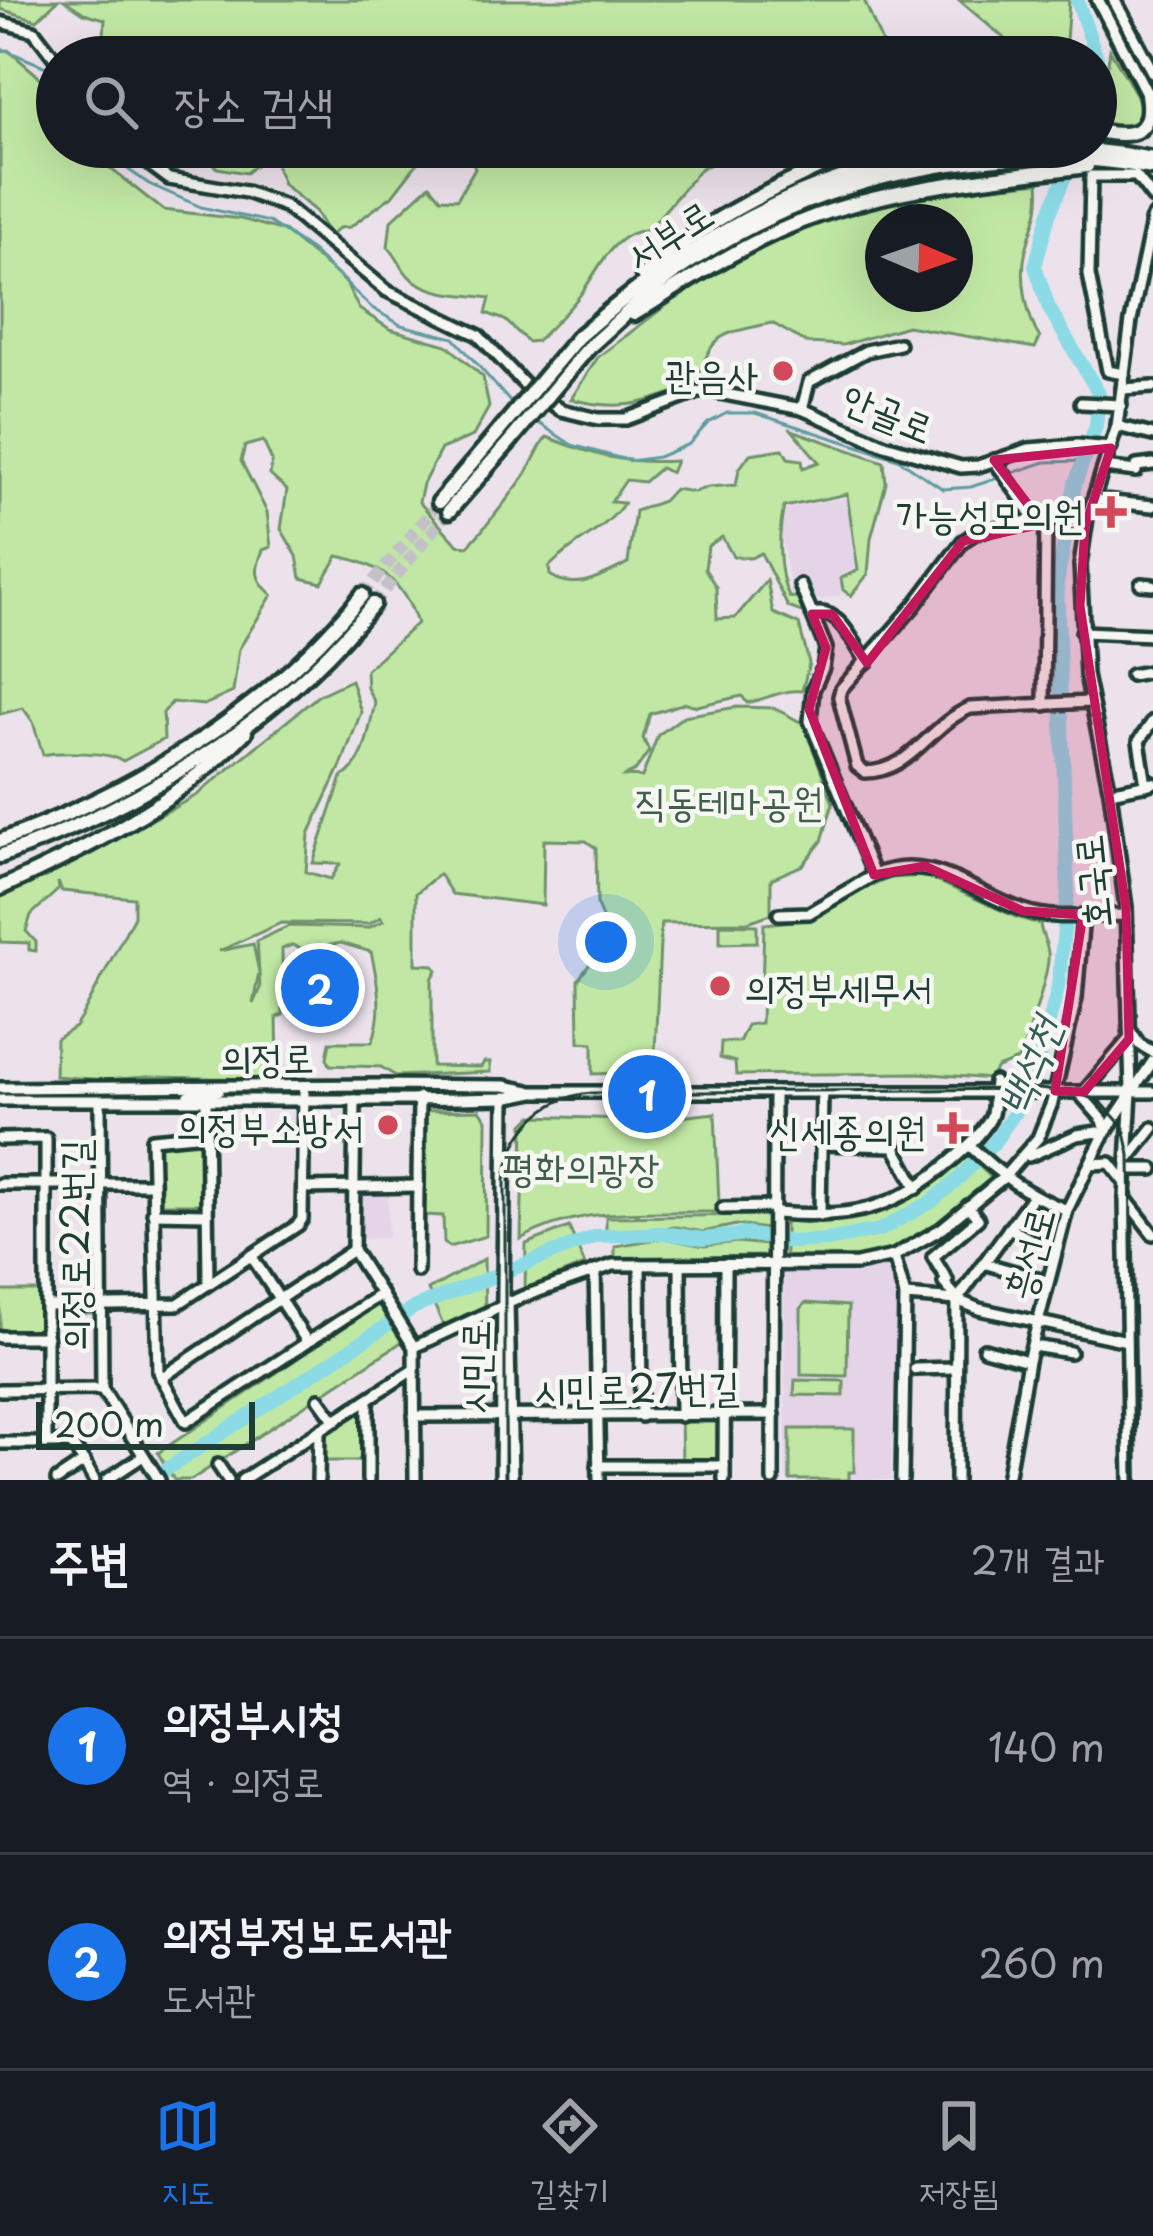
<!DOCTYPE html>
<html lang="ko">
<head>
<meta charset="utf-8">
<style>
  body { margin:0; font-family:"Playpen Sans","Poor Story",sans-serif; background:#20242c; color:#f1f3f6 }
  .compass { position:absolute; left:865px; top:204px; width:108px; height:108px; border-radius:50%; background:#171b24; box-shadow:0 12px 48px #0002; rotate:92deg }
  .scale { position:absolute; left:36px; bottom:30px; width:219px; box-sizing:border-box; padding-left:12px; border:6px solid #1f3d34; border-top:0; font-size:33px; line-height:42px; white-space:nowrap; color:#1f3d34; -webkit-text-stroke:9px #f6f6f2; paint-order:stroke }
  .you { position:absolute; left:606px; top:942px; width:42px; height:42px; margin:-30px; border:9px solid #fff; border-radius:50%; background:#1a73e8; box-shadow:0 0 0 18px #1a73e833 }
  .badge { display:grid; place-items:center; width:78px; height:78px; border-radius:50%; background:#1a73e8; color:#fff; font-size:39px; font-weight:700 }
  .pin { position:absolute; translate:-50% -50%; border:6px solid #fff; box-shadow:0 3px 12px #0006 }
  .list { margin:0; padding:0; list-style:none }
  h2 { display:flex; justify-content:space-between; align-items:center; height:156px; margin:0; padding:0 48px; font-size:51px }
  h2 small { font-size:39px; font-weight:400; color:#9ea1a6 }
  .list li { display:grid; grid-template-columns:78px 1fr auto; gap:36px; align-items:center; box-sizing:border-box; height:216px; padding:0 48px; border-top:3px solid #363941 }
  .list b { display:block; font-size:45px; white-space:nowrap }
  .list p { margin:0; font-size:39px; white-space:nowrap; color:#9ea1a6 }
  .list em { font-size:39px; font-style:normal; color:#9ea1a6 }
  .icon { flex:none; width:66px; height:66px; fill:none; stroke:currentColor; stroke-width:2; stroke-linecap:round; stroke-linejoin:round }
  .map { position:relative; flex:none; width:1153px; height:1480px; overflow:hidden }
  .search { position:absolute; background:#171b24; box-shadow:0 12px 48px #0002; left:36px; right:36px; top:36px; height:132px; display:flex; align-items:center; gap:30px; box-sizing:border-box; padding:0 42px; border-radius:66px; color:#9ea1a6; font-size:45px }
  .sheet { height:588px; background:#171b24 }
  nav { display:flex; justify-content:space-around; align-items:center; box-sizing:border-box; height:168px; border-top:3px solid #363941; background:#171b24; font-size:33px; color:#9ea1a6 }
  nav a { display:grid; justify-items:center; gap:6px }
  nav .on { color:#1a73e8 }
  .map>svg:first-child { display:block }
  .built { fill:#e5d4e8 }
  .green { fill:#c0e8a4; stroke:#70926c; stroke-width:3; fill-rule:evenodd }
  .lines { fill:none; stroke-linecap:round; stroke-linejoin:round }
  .stream { stroke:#609c9f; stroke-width:3 }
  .river { stroke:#8bdbe6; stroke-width:14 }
  .highway-tunnel { stroke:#c3c1c7; stroke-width:12; stroke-dasharray:12 6; stroke-linecap:butt }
  .minor-casing { stroke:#1f3d34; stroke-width:18 }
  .major-casing { stroke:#1f3d34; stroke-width:20 }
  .highway-casing { stroke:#1f3d34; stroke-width:21 }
  .minor { stroke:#f6f6f2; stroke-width:9 }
  .major { stroke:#f6f6f2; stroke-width:10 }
  .highway { stroke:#f6f6f2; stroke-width:12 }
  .tram { stroke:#1f3d34; stroke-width:3 }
  .highway-bridge-casing { stroke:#1f3d34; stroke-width:21; stroke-linecap:butt }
  .highway-bridge { stroke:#f6f6f2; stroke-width:12 }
  .marked { fill:#c2185b; fill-opacity:0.2; stroke:#c2185b; stroke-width:9; stroke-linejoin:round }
  .poi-dot { fill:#d1495b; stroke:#f6f6f2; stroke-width:4.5 }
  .labels { text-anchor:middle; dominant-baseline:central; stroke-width:9; stroke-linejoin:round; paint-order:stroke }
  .street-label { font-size:39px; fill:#1f3d34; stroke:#f6f6f2 }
  .poi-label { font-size:39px; fill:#1f3d34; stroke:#f6f6f2; text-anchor:end }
  .park-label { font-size:39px; fill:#3f5f4a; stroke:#f6f6f2 }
  .water-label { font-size:42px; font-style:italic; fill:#355d58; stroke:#f6f6f2 }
</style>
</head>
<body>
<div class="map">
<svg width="1153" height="1480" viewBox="0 0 1153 1480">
  <rect width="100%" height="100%" fill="#ece2ec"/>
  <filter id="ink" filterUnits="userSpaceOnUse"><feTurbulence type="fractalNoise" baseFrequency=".00833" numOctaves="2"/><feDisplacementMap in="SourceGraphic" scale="24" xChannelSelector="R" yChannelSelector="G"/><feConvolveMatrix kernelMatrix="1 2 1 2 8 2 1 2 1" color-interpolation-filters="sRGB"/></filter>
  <g filter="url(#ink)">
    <g class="built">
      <path d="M 848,497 L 856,570 L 841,574 L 841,595 L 821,600 L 791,596 L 781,531 L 786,509 Z"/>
      <path d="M 361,1191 L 388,1191 L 388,1238 L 357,1239 Z"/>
      <path d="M 892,1266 L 897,1294 L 891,1480 L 786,1480 L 784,1269 Z"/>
    </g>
    <g class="green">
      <path d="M 0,0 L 58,0 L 37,20 L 0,9 Z"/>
      <path d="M 64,0 L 864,0 L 888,57 L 103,57 L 105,19 L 84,13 Z"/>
      <path d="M 959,0 L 1069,0 L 1065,54 L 1042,51 L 1040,57 L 1026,57 Z"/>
      <path d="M 8,50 L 57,92 L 57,147 L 83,147 L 163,210 L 241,219 L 284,231 L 345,281 L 359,309 L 390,329 L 447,345 L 483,377 L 489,407 L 473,436 L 441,449 L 423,484 L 419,502 L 458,545 L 468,546 C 489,524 505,502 523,478 C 533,465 536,450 547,437 C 596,456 624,464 676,461 L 671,473 L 660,468 L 644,482 L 626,480 L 611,502 L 624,503 C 606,530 572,543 549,567 L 550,575 C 576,593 603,575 628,563 L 635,511 L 663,501 L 674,489 L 694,492 L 708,487 L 736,485 L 739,469 L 750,454 L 783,449 L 788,458 L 802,460 L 803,468 L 819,462 L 792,430 L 884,462 L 886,483 L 871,538 L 868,574 L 851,596 L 843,590 L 841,578 L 858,570 L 847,494 L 784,507 C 778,534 777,571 789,597 L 811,600 L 804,613 L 788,607 L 761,553 L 751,558 L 733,556 L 722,537 L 708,546 L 705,569 L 716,587 L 717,619 L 735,618 L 767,580 L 773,613 L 799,624 L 809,663 L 802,691 C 782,689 767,699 747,703 L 742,696 L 697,706 L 685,703 L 650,714 L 643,738 L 649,751 L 635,771 L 625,776 L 642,777 L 658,735 L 684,716 L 737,707 L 774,708 L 804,724 L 833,803 L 822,841 L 803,865 L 771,879 L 771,914 L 748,922 L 661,923 L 654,1072 L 593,1074 L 593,1043 L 579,1042 L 578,980 L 592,961 L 602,918 L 597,905 L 596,848 L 586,841 L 544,840 L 543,905 L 452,894 L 439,874 L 416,893 L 416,964 L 434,965 L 437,970 L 432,979 L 432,1066 L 481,1067 L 484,1062 L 490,1062 L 490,1072 L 396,1076 L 381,1067 L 330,1065 L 327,1058 L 330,1042 L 372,1042 C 384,1014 378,982 371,952 L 341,943 L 303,950 L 292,945 L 282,949 L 283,1015 L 277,1017 L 278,1068 L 297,1068 L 297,1073 L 273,1073 L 266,1079 L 147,1077 L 104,1080 L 55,1076 L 56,1039 L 75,1027 L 83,1014 L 134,916 L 134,898 L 62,891 L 58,882 L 59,889 L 31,915 L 26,931 L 36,942 L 36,951 L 29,950 L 29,943 L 0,942 L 0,894 L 54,869 L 56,872 L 197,795 L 319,695 L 351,680 L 361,712 L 341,766 L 309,834 L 306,872 L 331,879 L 340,864 L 313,863 L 342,777 C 367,762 368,730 375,703 L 367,688 L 366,670 L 417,623 C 404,583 380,564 338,556 L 322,583 L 301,578 L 297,556 L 281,529 L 287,490 L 270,475 L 272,461 L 263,441 L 245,446 L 241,461 L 267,512 L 271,547 L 263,550 C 254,572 255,579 272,595 L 239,649 L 233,692 L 204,705 L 172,702 L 163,713 L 164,739 L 123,761 C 110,752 59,751 43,755 L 33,722 L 23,708 L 0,714 L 0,51 ZM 381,917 L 383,921 L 368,928 L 289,926 L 257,941 L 260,988 L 253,1004 L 259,972 L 253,944 L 219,951 L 281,923 L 369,924 Z"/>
      <path d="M 1110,50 L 1136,94 L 1142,110 L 1140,125 L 1121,134 L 1099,122 Z"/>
      <path d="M 140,147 L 430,147 L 392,196 L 350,227 L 339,228 L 330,236 L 315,211 L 283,184 L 271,152 L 246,173 L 217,168 L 206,151 L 167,153 L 161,167 Z"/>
      <path d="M 467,147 L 750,147 L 701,168 L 649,229 C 611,234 603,263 583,291 C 571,309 552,325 537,341 L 528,342 L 505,320 L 486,313 L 490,298 C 463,294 436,296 412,279 C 402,272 398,256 388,247 L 391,221 L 430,185 L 441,198 L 457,199 L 475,168 Z"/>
      <path d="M 1039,182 C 1042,217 1031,224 1025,255 C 1020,278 1027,319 1040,338 L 1035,348 L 907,326 L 843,345 L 807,343 L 772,323 C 718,335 713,331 696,385 C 645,402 625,413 571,399 L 598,357 L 664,307 L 740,257 L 867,201 ZM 883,222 L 955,222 L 955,294 L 883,294 Z"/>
      <path d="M 926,876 L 1016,917 L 1040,924 C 1041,935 1047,942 1048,953 C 1051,968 1026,1043 1018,1060 L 997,1068 L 990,1079 L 920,1073 L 736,1075 L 735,1062 L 720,1058 L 721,1042 L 739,1042 L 747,1025 L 761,1023 L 764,924 L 811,919 L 872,885 L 891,878 Z"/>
      <path d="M 720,924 L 757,925 L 757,942 L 720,943 Z"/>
      <path d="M 480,1110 L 487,1120 L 486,1236 L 449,1247 L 444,1243 L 443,1216 L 424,1215 L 424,1111 Z"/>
      <path d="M 715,1113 L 719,1203 L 716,1212 C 649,1213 581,1205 521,1239 L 524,1124 L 532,1116 L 653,1120 Z"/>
      <path d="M 161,1141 L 195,1141 L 202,1146 L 203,1204 L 159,1204 L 158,1146 Z"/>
      <path d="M 965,1153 L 995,1181 C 955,1213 915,1249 863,1259 C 839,1263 810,1259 785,1259 L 785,1218 C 870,1216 901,1215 965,1153 Z"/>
      <path d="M 767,1215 L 767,1229 L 736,1225 L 703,1232 L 676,1227 L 606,1231 L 606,1217 Z"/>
      <path d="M 569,1227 L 585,1265 L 525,1289 L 526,1244 Z"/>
      <path d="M 663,1238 L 704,1246 L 737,1242 L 767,1245 L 767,1256 L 615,1258 L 615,1246 Z"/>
      <path d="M 484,1259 L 485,1313 L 445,1330 L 428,1290 Z"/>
      <path d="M 0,1291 L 44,1291 L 43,1330 L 0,1333 Z"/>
      <path d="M 805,1303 L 848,1306 L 847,1376 L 801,1375 L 801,1309 Z"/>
      <path d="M 378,1304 L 403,1341 L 191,1480 L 174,1480 L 158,1453 Z"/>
      <path d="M 795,1380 L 844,1381 L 844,1396 L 794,1395 Z"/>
      <path d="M 352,1411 L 363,1413 L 364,1456 L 357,1461 L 322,1461 L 322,1432 Z"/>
      <path d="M 725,1415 L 724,1466 L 682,1465 L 681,1416 Z"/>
      <path d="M 790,1429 L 854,1429 L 854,1472 L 849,1472 L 849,1480 L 790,1480 Z"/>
    </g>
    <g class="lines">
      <g class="stream">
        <path d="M 0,48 L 51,69 L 57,80"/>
        <path d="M 96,147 L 149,184 L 201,207 L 269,222 L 312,251 L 372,308 L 401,325 L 454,338 L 512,404"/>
        <path d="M 534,420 L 572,445 L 630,461 L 658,457 L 689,444 L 708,423 L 727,413 L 755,413 L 898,459 L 943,489 L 971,487 L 1045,462 L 1086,461"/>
      </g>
      <g class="river">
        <path d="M 1077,0 L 1100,67 L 1096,97"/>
        <path d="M 150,1480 L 415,1307 L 597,1236 L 665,1233 L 703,1239 L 747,1234 L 791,1242 L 827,1240 L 880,1230 L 931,1202 L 954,1183 L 993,1144 L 1016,1111 L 1040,1056 L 1058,987 L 1068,891 L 1057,584 L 1075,484 L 1096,426 L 1099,394 L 1049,308 L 1035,266 L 1049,215 L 1072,159"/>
      </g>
      <g class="highway-tunnel">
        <path d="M 362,595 L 439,502"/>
        <path d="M 373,604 L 449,511"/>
      </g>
      <g class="minor-casing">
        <g id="minor">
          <path d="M 0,22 L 34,31 L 57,61"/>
          <path d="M 126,147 L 169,179 L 246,192 L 285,206 L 387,291 L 478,335 L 526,386 L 561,410 L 598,419 L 626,419 L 704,390 L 802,409 L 885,445 L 961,467 L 978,466 L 1029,449 L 1077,445 L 1111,448"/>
          <path d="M 1124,374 L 1108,371 L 1089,275 L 1091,176 L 1136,176 L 1153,198"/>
          <path d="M 1123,389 L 1153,387"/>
          <path d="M 1081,403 L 1121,405"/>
          <path d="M 802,409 L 809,382 L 866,351 L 899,344"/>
          <path d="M 1117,426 L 1153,435"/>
          <path d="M 994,460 L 1036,520"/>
          <path d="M 1104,467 L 1136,471 L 1137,466 L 1153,464"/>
          <path d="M 1093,500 L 1153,506"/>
          <path d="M 1085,527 L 1046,517 L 977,532 L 963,541 L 914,606 L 841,689 L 839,697 L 857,766 L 865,772 C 913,771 929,725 970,708 L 1090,702"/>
          <path d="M 1141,584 L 1153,585"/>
          <path d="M 800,585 L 826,648 L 823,668 L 813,690 L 810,721 L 874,875 C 932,852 970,892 1023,910 C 1054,921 1093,915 1126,915"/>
          <path d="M 812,614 C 839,606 853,643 867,662"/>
          <path d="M 1082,632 L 1153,635"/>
          <path d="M 1131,675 L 1153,671"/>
          <path d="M 1044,705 L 1046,517"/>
          <path d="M 1146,785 L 1139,741 L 1153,721"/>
          <path d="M 1110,792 L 1153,783"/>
          <path d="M 779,914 L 809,913 L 874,875"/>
          <path d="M 1131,1032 L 1139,1044 L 1153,1052"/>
          <path d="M 0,1088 L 376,1085 L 505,1086 L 529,1091"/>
          <path d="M 1084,1092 L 1129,1039"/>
          <path d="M 1080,1094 L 1103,1120 L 1106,1131"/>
          <path d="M 0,1100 L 411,1100 L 505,1098 L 534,1092 L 1153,1092"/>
          <path d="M 355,1100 L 353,1250 L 414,1347 L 415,1480"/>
          <path d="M 100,1101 L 102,1389"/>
          <path d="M 205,1134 L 152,1139 L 158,1371 L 186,1422 L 381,1294"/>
          <path d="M 0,1139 L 46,1138 L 46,1443"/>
          <path d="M 820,1144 L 894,1146 L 917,1188"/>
          <path d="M 969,1145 C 1000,1175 1027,1195 1067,1210"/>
          <path d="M 1029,1156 L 1077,1135 L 1098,1132 L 1103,1137"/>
          <path d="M 1130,1157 L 1153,1128"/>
          <path d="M 1090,1164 L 1110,1163 L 1125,1182"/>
          <path d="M 1129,1169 L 1153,1169"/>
          <path d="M 0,1184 L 152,1184"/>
          <path d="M 303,1188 L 418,1186"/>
          <path d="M 1125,1198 L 1153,1234"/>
          <path d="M 723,1208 L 771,1207 L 776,1213 C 851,1219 893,1211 951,1161 C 965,1149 981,1135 990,1119 C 996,1108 992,1094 994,1082"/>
          <path d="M 153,1213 L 207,1214"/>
          <path d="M 820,1215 L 822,1092"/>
          <path d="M 1009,1228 L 1054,1252"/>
          <path d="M 894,1256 L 905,1296 L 902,1480"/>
          <path d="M 252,1257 L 306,1340"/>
          <path d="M 983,1263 L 1047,1281"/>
          <path d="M 640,1265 L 641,1416"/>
          <path d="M 680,1265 L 681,1416"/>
          <path d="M 417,1271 L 419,1098"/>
          <path d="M 595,1271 L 599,1480"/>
          <path d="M 208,1284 L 206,1101 L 189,1095 L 219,1091"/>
          <path d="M 905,1296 L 957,1300 L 979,1309 L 1127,1341"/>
          <path d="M 957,1298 L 944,1283 L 947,1280 L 933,1257 L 978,1219 L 968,1206"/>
          <path d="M 508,1301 L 512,1480"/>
          <path d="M 47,1306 L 178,1304 L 298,1225 L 302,1219 L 304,1093"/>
          <path d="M 0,1337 L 47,1337"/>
          <path d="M 1033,1346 L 1070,1352"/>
          <path d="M 414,1347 L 522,1297 L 613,1265 L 857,1264 L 894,1256 L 941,1229 L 1003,1178 L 1038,1138 L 1052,1103 L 1076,998 L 1083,915"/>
          <path d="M 984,1349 L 1028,1361"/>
          <path d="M 915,1369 L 955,1368"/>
          <path d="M 161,1378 L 353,1250"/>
          <path d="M 102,1389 L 159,1480"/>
          <path d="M 0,1390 L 102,1389"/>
          <path d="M 319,1399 L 335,1421"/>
          <path d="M 414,1416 L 774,1414"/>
          <path d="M 0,1443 L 71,1443 L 84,1462 L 57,1480"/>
          <path d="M 84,1462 L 94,1480"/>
          <path d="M 218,1465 L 228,1480"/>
          <path d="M 598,1466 L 724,1466"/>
          <path d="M 107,1480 L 143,1456"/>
          <path d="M 242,1480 L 413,1370"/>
          <path d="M 318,1480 L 319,1431"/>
          <path d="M 368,1480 L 368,1400"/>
          <path d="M 501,1480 L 505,1097"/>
          <path d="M 724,1480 L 725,1264"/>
          <path d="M 773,1480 L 774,1092"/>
          <path d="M 956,1480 L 957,1300 L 1032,1197"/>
          <path d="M 1007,1480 L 1028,1361 L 1067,1210 L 1106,1131 L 1153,1061"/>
          <path d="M 1130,1480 L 1125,1198 L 1131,1092 L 1126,907 L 1110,792 L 1086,675 L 1080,565 L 1087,518 L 1117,426 L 1131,321 L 1153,217"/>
        </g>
      </g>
      <g class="major-casing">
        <g id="major">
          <path d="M 1098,0 L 1149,98"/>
          <path d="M 1114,0 L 1153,73"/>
          <path d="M 1152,221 L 1153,220"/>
        </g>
      </g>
      <g class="highway-casing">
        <g id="highway">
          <path d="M 1102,132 C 1135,138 1153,132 1147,94"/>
          <path d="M 643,276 C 706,216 784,184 863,147"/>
          <path d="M 634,314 C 689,280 744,243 805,220 C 893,186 994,178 1087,166"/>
          <path d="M 578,337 C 748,189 925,117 1153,159"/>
          <path d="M 589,347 C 621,319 651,288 687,264 C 824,173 991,139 1153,168"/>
          <path d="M 439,502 L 500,430"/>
          <path d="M 449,511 L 511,440"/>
          <path d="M 0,841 C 137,791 270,709 362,595"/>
          <path d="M 0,856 C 139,807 280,721 373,604"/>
          <path d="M 0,888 C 89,848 177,803 245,732"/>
        </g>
      </g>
      <use href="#minor" class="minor"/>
      <use href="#major" class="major"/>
      <use href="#highway" class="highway"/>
      <path class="tram" d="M 505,1480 L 505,1180 C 511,1133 543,1097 592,1093 L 1039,1089 L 1081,1094 L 1102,1103 L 1124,1128 L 1130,1155 L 1134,1480"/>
      <g class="highway-bridge-casing">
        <g id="highway-bridge">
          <path d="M 500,430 L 578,337"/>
          <path d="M 511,440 L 589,347"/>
        </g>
      </g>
      <use href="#highway-bridge" class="highway-bridge"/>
    </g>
  </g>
  <path class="marked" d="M 1111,448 L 1085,527 L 1080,606 L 1126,907 L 1129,1039 L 1084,1092 L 1055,1091 L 1083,915 L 1023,911 L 925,866 L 874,875 L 809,709 L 826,648 L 812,614 L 832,614 L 867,663 L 963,541 L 1043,524 L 994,460 Z"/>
  <g class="poi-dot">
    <circle cx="783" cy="371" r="12"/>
    <path d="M1105 494h12v12h12v12h-12v12h-12v-12h-12v-12h12z"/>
    <circle cx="720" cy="986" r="12"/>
    <circle cx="388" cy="1125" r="12"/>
    <path d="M947 1110h12v12h12v12h-12v12h-12v-12h-12v-12h12z"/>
  </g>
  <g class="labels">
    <g class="street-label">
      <text transform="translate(668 233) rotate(-33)">서부로</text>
      <text transform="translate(889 411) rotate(22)">안골로</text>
      <text transform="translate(1090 882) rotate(-96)">호국로</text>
      <text transform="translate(267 1056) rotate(-1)">의정로</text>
      <text transform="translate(72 1245) rotate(-90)">의정로22번길</text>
      <text transform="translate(1027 1253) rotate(-75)">흥선로</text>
      <text transform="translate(472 1367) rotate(-89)">시민로</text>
      <text transform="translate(637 1386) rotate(-1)">시민로27번길</text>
    </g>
    <g class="poi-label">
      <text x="759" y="371">관음사</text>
      <text x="1084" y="512">가능성모의원</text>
      <text x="744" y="986" text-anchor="start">의정부세무서</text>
      <text x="364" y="1125">의정부소방서</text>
      <text x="926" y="1128">신세종의원</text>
    </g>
    <g class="park-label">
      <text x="729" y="799">직동테마공원</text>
      <text x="581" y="1165">평화의광장</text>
    </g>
    <g class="water-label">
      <text transform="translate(1027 1065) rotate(-68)">백석천</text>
    </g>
  </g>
</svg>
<svg class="compass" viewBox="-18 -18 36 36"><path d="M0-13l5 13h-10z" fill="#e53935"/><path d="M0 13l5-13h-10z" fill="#9ea1a6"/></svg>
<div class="scale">200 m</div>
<div class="you"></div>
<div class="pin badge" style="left:647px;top:1094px">1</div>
<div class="pin badge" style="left:320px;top:988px">2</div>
<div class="search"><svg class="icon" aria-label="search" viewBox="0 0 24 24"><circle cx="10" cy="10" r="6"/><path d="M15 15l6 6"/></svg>장소 검색</div>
</div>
<section class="sheet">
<h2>주변<small>2개 결과</small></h2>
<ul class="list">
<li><span class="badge">1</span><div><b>의정부시청</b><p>역 · 의정로</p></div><em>140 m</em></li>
<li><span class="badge">2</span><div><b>의정부정보도서관</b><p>도서관</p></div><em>260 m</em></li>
</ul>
</section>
<nav>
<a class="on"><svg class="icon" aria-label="map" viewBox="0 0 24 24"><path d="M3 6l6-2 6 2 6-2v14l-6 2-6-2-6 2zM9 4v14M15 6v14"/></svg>지도</a>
<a><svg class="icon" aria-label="directions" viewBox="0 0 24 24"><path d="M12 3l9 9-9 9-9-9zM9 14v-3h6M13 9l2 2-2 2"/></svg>길찾기</a>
<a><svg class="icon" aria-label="saved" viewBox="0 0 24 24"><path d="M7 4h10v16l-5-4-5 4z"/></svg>저장됨</a>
</nav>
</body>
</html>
